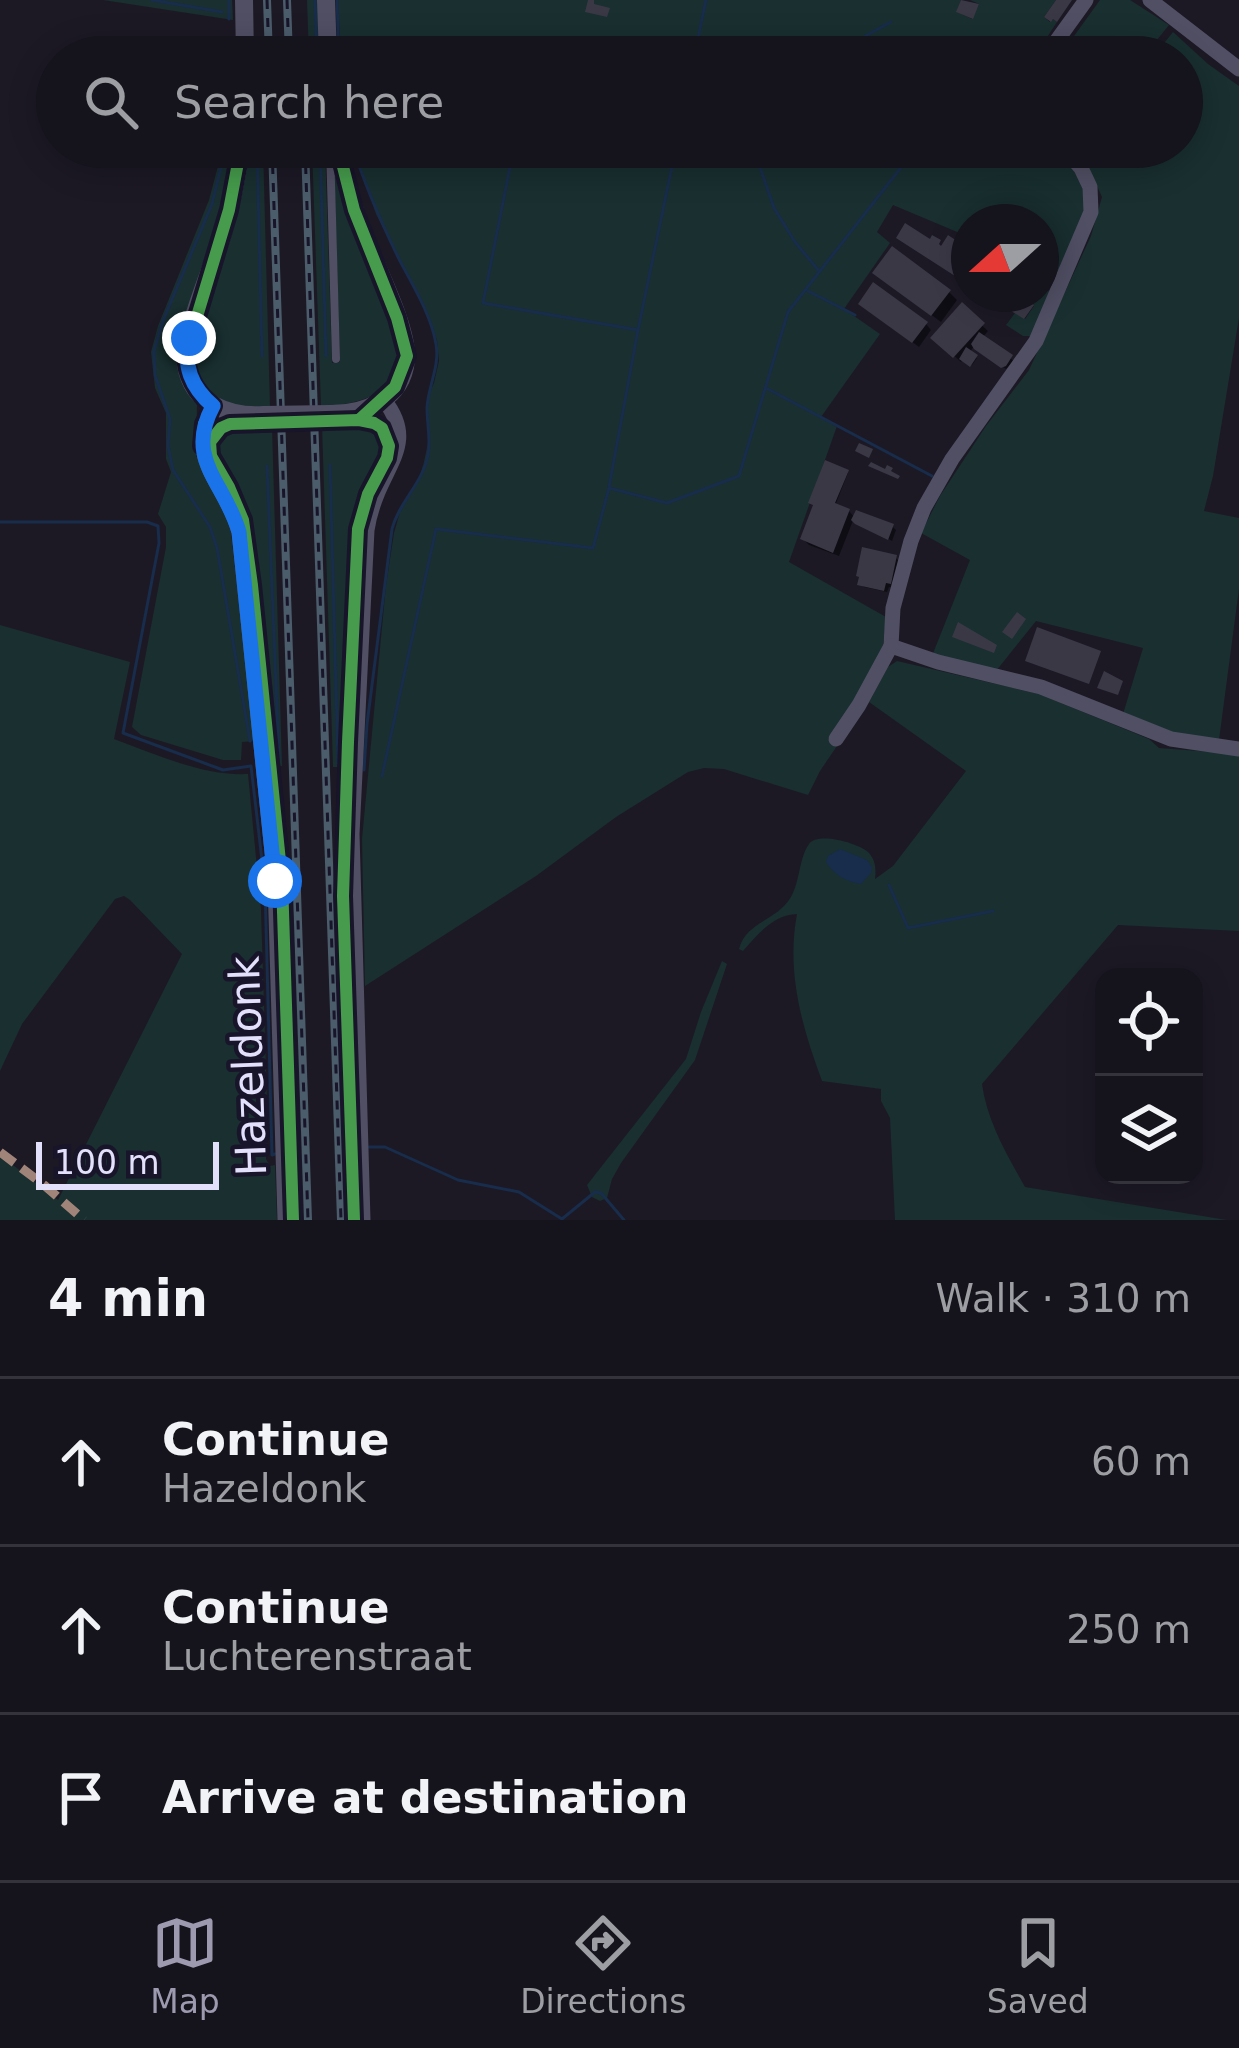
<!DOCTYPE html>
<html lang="en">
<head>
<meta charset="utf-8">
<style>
  body { margin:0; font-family:"DejaVu Sans",sans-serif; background:#222029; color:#f1f3f6 }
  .controls { position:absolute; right:36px; bottom:36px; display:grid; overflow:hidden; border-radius:24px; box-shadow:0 6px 30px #0003 }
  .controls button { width:108px; height:108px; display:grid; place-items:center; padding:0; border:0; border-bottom:3px solid #34323b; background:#15131c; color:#f1f3f6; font:60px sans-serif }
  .compass { position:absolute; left:951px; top:204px; width:108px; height:108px; border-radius:50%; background:#15131c; box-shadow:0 6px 30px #0003; rotate:249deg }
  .scale { position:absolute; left:36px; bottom:30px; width:183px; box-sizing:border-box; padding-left:12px; border:6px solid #e3e0fb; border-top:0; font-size:33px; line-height:42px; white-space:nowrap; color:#e3e0fb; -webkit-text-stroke:9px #18142a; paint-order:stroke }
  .stop { position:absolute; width:36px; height:36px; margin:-27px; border:9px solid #1a73e8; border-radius:50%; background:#fff }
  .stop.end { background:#1a73e8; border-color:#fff; box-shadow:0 3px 12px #0008 }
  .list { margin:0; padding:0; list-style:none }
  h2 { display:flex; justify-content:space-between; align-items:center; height:156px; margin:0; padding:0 48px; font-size:51px }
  h2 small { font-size:39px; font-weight:400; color:#9d9ea3 }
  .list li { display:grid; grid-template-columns:78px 1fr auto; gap:36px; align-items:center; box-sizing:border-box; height:168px; padding:0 48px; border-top:3px solid #34323b }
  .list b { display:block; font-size:45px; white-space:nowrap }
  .list p { margin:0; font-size:39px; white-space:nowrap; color:#9d9ea3 }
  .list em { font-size:39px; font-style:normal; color:#9d9ea3 }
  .icon { flex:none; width:66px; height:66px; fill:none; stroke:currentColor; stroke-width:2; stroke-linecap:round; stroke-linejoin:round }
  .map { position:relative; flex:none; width:1239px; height:1220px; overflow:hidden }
  .search { position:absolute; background:#15131c; box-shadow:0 6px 30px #0003; left:36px; right:36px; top:36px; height:132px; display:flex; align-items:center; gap:30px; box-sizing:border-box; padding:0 42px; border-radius:66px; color:#9d9ea3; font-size:45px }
  .sheet { height:660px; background:#15131c }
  nav { display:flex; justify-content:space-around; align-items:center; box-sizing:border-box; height:168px; border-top:3px solid #34323b; background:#15131c; font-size:33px; color:#9d9ea3 }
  nav a { display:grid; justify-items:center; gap:6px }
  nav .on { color:#9d9ab0 }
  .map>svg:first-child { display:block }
  .green { fill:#192f30 }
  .water { fill:#182c4b }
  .shadow { fill:#0007 }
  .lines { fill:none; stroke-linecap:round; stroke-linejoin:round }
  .stream { stroke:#182c4b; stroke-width:3 }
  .building { fill:#3b3846 }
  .service { stroke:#514f64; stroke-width:8 }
  .minor { stroke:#514f64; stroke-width:15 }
  .tertiary { stroke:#514f64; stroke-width:18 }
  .rail-casing { stroke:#4b5c6b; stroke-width:8 }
  .rail { stroke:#18142a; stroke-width:3; stroke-dasharray:9; stroke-linecap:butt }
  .tertiary-bridge { stroke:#514f64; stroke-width:18 }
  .quiet { stroke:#a18479; stroke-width:9; stroke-dasharray:18 9; stroke-linecap:butt }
  .cycleway-casing { stroke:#18142a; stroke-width:20 }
  .cycleway { stroke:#469c4c; stroke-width:12 }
  .route { stroke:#1a73e8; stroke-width:15 }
  .labels { text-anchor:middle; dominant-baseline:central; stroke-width:9; stroke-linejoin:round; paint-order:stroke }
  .street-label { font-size:42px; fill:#e3e0fb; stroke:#18142a }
</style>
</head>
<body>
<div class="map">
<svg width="1239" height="1220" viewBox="0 0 1239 1220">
  <rect width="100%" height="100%" fill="#1c1925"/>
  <g class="green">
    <path d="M 103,0 L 232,0 L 233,20 Z"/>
    <path d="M 307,0 L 320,0 L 322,57 L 309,57 Z"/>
    <path d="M 338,0 L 961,0 L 957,12 L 972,19 L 979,4 L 970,0 L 1056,0 L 1044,17 L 1050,22 L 1053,19 L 1057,22 L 1034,57 L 341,57 Z"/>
    <path d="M 1100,0 L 1130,0 L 1169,25 L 1143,57 L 1059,57 Z"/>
    <path d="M 1173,32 L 1208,64 L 1239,86 L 1239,318 L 1213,476 L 1204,511 L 1239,518 L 1239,589 L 1219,740 L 1172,735 L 1123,714 L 1143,648 L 1036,621 L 996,671 L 932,656 L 970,560 L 921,533 L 940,496 L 986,426 L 1029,370 L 1091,236 L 1102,197 L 1092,175 L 1073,147 L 1182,147 L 1182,74 L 1186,67 L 1182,57 L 1174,57 L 1164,49 L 1158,57 L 1153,57 Z"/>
    <path d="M 223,147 L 233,147 L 225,196 L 181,375 L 197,405 L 196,456 L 225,509 L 230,524 L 255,741 L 242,742 L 241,760 L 223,760 L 141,735 L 132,727 L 166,547 L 166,527 L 158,514 L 171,472 L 166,459 L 166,413 L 155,388 L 151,352 L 158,326 L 209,200 Z"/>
    <path d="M 246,147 L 263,147 L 270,407 C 229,407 206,405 192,362 Z"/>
    <path d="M 312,147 L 325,147 L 332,363 L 340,362 L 334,163 C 343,193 351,223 362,252 C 373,283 393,315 398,348 C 404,393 357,406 321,406 Z"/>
    <path d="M 354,147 L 1058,147 L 1084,186 L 1087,205 L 1060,277 L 1041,271 L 1041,222 L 969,222 L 969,237 L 893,205 L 877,232 L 890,243 L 844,309 L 880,334 L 821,417 L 837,426 L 789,562 L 886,617 L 883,647 L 859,696 L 829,741 L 837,746 L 820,771 L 808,795 L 724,769 L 704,768 L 688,772 L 616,817 L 536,876 L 365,986 L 362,839 L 386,585 L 394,533 L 400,512 L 419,479 L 424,462 L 428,443 L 427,398 L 434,383 L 439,361 L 437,340 L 425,309 L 376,214 Z"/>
    <path d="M 1041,290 L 1054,291 L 1030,336 L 1023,336 L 1006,325 L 1015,313 L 1025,319 L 1034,306 L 1023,294 L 1041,294 Z"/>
    <path d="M 356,424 C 405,430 378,462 366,488 C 360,500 358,513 355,526 L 343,767 L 333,767 L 322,425 Z"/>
    <path d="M 272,427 L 282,766 L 274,765 L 246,522 L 240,504 L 212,452 L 213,444 C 227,428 251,428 272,427 Z"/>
    <path d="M 0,625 L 130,662 L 114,739 C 158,755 202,776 248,774 L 261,910 L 267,1102 L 266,1159 L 270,1166 L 275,1165 L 277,1220 L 0,1220 L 0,1155 L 58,1200 L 182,954 L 130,900 L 124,896 L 115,899 L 22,1024 L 0,1071 Z"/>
    <path d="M 897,661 L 1039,694 L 1149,739 L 1159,748 L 1239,754 L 1239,931 L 1118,925 L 982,1084 C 987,1121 1007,1155 1025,1187 L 1227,1220 L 895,1220 L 890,1118 L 881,1101 L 881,1089 L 822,1081 C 802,1027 786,972 797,914 C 773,915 758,934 743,951 L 739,949 C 745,925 769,922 785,905 C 801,889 797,861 809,844 C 818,831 861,844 869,853 C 876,861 876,870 875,879 L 893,866 L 966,771 L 869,702 L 888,667 Z"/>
    <path d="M 722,961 L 727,964 L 695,1060 L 621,1163 L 612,1179 L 607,1198 L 600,1201 L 592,1197 L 587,1185 L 686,1059 L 701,1012 Z"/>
  </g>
  <path class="water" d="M 840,849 L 867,860 L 872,867 L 871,873 L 861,884 C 848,883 833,874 826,862 L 828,856 Z"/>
  <g class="shadow">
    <path d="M 885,281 L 949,292 L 957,300 L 941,322 Z"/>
    <path d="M 962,307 L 988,331 L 982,338 L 1014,361 L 1006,369 L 975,345 L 969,353 L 977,358 L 972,365 L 963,359 L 961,362 L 935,338 Z"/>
    <path d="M 867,309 L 926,324 L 931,330 L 919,347 Z"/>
    <path d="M 827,464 L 848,473 L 835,506 L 849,511 L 855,518 L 892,526 L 896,530 L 892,541 L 854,518 L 839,556 L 809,545 L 803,539 Z"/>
    <path d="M 896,558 L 902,564 L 896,589 L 889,587 L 887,592 L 864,587 L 861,584 Z"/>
  </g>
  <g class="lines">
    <g class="stream">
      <path d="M 152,0 L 222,12"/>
      <path d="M 229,0 L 229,19"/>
      <path d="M 315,0 L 317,57"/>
      <path d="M 337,0 L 339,57"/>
      <path d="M 233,57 L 233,45"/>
      <path d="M 694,57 L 706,0"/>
      <path d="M 827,57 L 891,22"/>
      <path d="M 226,147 L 212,204 L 163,321 L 154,351 L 155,375 L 170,419 L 168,446 L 173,470 L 210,527 L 217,548 L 250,741"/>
      <path d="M 257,147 L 262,356"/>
      <path d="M 320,147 L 326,356"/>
      <path d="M 353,147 C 365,186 381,222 399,259 C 413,286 431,314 436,344 C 440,367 428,386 427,408 C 427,424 431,439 428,455 C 423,483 399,502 392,529 L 367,724 L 364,770"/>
      <path d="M 514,147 L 483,303 L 638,330"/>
      <path d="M 753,147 L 774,208 L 795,242 L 819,271"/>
      <path d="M 808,291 L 855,315"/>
      <path d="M 766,388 L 932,476"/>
      <path d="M 330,465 L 338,764"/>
      <path d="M 267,466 L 279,758"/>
      <path d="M 609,487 L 638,330 L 676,147"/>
      <path d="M 0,522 L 147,522 L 158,526 L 159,543 L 123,733 L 223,770 L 251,766 L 265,886 L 272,1155 L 275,1154"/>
      <path d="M 382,776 L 436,529 L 593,548 L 609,488 L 667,503 L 739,476 L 788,312 L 917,147"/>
      <path d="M 889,885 L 908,928 L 993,911"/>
      <path d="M 366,1147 L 385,1147 L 458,1180 L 519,1192 L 562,1219 L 595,1192 L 601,1193 L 624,1220"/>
    </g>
  </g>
  <g class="building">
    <path d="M 588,0 L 594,0 L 594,4 L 610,8 L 607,17 L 585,12 Z"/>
    <path d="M 961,0 L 979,4 L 973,19 L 956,12 Z"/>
    <path d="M 1056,0 L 1072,0 L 1057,22 L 1053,19 L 1051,22 L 1044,17 Z"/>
    <path d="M 1091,41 L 1101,49 L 1099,52 L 1105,57 L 1086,57 L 1079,51 L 1085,43 L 1088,45 Z"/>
    <path d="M 905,223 L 930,239 L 932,235 L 941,240 L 939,244 L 941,246 L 948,235 L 969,249 L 969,285 L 896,238 Z"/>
    <path d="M 892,246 L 951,290 L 931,316 L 872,273 Z"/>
    <path d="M 873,282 L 928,322 L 912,343 L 858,304 Z"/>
    <path d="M 1004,294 L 1023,294 L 1029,298 L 1027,300 L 1034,305 L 1024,319 L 998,303 Z"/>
    <path d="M 962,302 L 985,323 L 953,358 L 930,338 Z"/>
    <path d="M 979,332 L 1013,355 L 1006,366 L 1001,368 L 974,349 L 971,344 Z"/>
    <path d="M 966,347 L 978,355 L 970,367 L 959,359 Z"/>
    <path d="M 859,443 L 873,449 L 869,458 L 855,451 Z"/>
    <path d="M 825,460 L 849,470 L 835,503 L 850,509 L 833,553 L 800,539 L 813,505 L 808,503 Z"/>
    <path d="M 871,462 L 885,469 L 884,471 L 887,465 L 893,468 L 891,471 L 900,476 L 898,479 L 868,466 Z"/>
    <path d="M 856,510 L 894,524 L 888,540 L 855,524 L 851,520 Z"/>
    <path d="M 862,547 L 897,555 L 891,584 L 886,583 L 884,591 L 857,585 L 859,577 L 856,576 Z"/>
    <path d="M 1017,612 L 1026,619 L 1012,639 L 1002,632 Z"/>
    <path d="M 958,622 L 997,645 L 994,653 L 952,637 Z"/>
    <path d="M 1037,627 L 1101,651 L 1089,684 L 1025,661 Z"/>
    <path d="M 1104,671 L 1123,681 L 1118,695 L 1097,688 Z"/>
  </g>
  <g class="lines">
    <path class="service" d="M 330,147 L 336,359"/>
    <g class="minor">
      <path d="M 1150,0 L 1239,69"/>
      <path d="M 1045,57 L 1086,0"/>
      <path d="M 1063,147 L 1081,168 L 1090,187 L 1091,212 L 1036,341 L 952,459 L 924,508 L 911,541 L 893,608 L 891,646 L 938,662 L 1041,687 L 1171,739 L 1239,749"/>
      <path d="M 213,406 C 183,460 226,482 239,532 L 275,881 L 285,1220"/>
      <path d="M 836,739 L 859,705 L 891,646"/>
      <path d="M 363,1220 L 352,834 L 367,530 C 369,517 373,504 378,492 C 393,457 413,437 384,400"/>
    </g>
    <g class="tertiary">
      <path d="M 244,0 L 245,57"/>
      <path d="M 326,0 L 328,57"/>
      <path d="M 241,147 C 237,178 230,209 221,239 C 212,269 182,335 186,365 C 192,404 229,417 264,415"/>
      <path d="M 331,414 C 366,414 402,399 406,360 C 409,330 376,266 364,236 C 353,207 344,178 338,147"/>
    </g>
    <g class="rail-casing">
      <g id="rail">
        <path d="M 267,0 L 269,57"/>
        <path d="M 287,0 L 289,57"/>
        <path d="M 272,147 L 308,1220"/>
        <path d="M 305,147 L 341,1220"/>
      </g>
    </g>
    <use href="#rail" class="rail"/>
    <path class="tertiary-bridge" d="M 264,415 L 331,414"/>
    <path class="quiet" d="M 0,1152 L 44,1185 L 84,1220"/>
    <g class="cycleway-casing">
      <g id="cycleway">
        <path d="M 338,147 L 354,210 L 397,318 L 407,356 L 395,387 L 359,420"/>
        <path d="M 202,446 L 204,424 L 213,406 C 196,393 186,374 186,353 L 229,210 L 241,147"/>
        <path d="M 293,1220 L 282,881 L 252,585 L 243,520 L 229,487 L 211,456 L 210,442 L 221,428 L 230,424 L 359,420 L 374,423 L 382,428 L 389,446 L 387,458 L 368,494 L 358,529 L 348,742 L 343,896 L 354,1220"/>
      </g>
    </g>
    <use href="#cycleway" class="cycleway"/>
  </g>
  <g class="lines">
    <path class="route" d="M 189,338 C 183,366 191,387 213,406 C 184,460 225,482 239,532 L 275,881"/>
  </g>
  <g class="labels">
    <g class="street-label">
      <text transform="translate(248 1066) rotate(-92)">Hazeldonk</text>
    </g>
  </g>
</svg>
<div class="controls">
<button><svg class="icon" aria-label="locate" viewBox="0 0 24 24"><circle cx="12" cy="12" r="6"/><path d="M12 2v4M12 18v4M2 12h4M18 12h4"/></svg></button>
<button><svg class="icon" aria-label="layers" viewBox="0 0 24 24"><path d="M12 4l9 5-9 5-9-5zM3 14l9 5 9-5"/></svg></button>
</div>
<svg class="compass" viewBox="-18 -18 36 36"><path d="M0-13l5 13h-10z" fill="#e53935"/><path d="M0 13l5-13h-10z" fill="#9d9ea3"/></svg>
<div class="scale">100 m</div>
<div class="stop" style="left:275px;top:881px"></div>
<div class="stop end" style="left:189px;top:338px"></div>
<div class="search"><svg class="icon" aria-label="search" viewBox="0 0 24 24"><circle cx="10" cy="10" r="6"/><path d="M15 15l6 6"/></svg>Search here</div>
</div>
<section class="sheet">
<h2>4 min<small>Walk · 310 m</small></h2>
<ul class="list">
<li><svg class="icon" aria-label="ahead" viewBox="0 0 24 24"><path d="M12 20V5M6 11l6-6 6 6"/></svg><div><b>Continue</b><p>Hazeldonk</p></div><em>60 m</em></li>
<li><svg class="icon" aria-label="ahead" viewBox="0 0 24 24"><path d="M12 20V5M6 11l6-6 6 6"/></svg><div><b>Continue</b><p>Luchterenstraat</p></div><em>250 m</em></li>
<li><svg class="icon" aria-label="arrive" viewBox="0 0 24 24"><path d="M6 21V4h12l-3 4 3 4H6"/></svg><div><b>Arrive at destination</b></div></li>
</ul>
</section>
<nav>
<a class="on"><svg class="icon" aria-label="map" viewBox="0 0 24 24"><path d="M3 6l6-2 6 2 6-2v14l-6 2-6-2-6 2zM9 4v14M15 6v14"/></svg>Map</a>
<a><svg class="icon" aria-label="directions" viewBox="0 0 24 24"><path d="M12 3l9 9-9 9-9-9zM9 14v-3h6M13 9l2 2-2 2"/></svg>Directions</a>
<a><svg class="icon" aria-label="saved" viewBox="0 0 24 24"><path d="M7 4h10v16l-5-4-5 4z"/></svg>Saved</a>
</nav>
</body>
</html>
